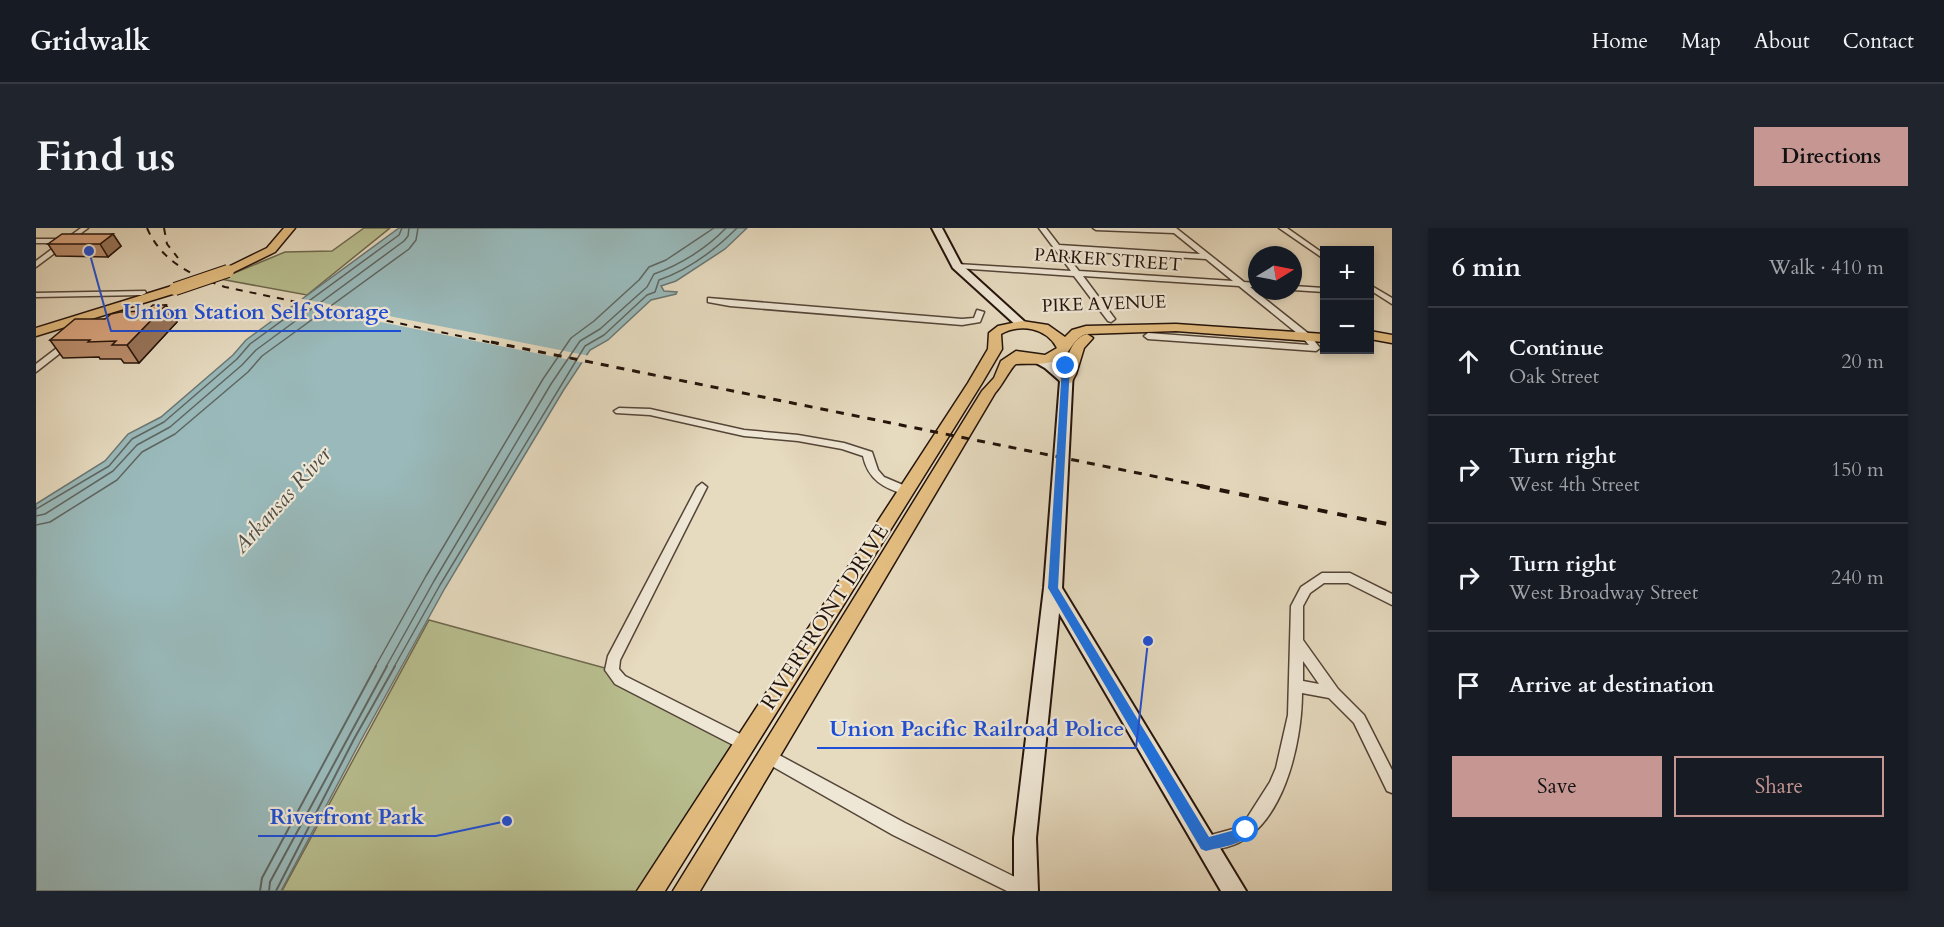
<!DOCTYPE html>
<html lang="en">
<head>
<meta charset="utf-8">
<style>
  body { margin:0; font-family:Cardo,serif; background:#20242c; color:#f1f3f6 }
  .controls { position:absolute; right:18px; top:18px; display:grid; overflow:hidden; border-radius:0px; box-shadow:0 3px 9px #0003 }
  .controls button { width:54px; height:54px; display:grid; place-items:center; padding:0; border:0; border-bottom:2px solid #363941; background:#171b24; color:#f1f3f6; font:30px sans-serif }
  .compass { position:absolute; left:1212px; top:18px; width:54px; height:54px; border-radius:50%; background:#171b24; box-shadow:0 3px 9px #0003; rotate:80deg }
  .stop { position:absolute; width:18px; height:18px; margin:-14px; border:4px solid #1a73e8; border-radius:50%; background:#fff }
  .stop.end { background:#1a73e8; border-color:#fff; box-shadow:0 2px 6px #0008 }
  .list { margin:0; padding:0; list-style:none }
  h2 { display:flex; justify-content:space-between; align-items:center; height:78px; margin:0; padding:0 24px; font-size:26px }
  h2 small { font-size:20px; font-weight:400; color:#9ea1a6 }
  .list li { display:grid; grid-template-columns:39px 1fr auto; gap:18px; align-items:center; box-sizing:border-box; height:108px; padding:0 24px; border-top:2px solid #363941 }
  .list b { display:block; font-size:22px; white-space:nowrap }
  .list p { margin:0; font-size:20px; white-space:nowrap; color:#9ea1a6 }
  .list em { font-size:20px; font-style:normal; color:#9ea1a6 }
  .actions { display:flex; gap:12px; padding:18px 24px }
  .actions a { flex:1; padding:14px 0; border:2px solid #c59692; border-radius:0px; text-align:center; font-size:21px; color:#c59692 }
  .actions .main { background:#c59692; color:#111 }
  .icon { flex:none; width:33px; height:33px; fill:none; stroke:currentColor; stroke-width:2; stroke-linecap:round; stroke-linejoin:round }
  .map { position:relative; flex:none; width:1356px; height:663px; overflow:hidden; border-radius:0px }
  header { display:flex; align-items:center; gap:36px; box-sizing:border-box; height:84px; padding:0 30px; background:#171b24; border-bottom:2px solid #363941 }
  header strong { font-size:28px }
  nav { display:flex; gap:33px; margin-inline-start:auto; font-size:21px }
  .intro { display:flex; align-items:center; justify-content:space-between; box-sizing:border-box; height:144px; padding:0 36px }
  h1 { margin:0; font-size:42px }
  .button { padding:15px 27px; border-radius:0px; background:#c59692; color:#111; font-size:21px; font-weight:700 }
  main { display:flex; gap:36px; padding:0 36px }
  aside { flex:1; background:#171b24; border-radius:0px; box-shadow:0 3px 9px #0003 }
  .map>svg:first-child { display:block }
  .green { fill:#b8be8f; stroke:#6e684d; stroke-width:1.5 }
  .water { fill:#99b9ba; stroke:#6a7774; stroke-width:1.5 }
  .pier { fill:#e6dabf }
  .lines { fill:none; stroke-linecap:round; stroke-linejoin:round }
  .shore-far1 { stroke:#5e6662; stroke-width:1.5 }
  .shore { stroke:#5e6662; stroke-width:2 }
  .street-casing { stroke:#544538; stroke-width:3 }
  .secondary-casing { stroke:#24130b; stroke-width:4 }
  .primary-casing { stroke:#24130b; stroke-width:3 }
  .street { fill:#efe7d5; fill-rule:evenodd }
  .secondary { fill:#efe7d5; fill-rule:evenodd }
  .primary { fill:#e3bd80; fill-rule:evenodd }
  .rail-far2 { stroke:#24130b; stroke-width:2; stroke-dasharray:7 7; stroke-linecap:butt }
  .rail-far1 { stroke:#24130b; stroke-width:3; stroke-dasharray:8 8; stroke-linecap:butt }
  .rail { stroke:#24130b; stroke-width:4; stroke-dasharray:10 10; stroke-linecap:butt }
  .primary-bridge-casing { stroke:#24130b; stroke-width:14; stroke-linecap:butt }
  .primary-bridge { stroke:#e3bd80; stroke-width:12 }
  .wall { fill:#bb8e6d; stroke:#24130b; stroke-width:1.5 }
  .shaded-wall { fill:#987459; stroke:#24130b; stroke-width:1.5 }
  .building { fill:#d9a57f; stroke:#24130b; stroke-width:1.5 }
  .route { fill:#1a73e8 }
  .labels { text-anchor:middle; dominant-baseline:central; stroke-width:4.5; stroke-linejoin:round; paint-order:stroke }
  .far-street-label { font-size:18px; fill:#24130b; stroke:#efe7d5 }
  .street-label { font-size:21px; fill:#24130b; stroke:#efe7d5 }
  .water-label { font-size:22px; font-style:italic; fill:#4d4d48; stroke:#efe7d5 }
  .leader { fill:none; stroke:#1d4ed8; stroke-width:2 }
  .callout-dot { fill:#1d4ed8; stroke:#efe7d5; stroke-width:2 }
  .callout-label { font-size:22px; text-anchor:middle; font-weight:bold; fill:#1d4ed8; stroke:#efe7d5; stroke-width:4.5; stroke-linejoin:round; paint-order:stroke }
</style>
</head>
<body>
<header>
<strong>Gridwalk</strong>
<nav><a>Home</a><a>Map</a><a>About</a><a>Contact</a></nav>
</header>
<div class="intro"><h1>Find us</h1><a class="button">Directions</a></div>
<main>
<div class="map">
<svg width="1356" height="663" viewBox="0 0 1356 663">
  <rect width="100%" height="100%" fill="#e6dabf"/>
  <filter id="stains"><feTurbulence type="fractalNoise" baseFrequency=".00333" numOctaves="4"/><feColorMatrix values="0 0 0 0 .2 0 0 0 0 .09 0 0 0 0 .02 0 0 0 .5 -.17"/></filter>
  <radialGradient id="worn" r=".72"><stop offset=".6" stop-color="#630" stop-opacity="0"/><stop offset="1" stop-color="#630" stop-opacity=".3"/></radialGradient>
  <g class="green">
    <path d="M 328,0 L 354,0 L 271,67 L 184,51 L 249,24 L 296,23 Z"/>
    <path d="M 393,392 L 576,442 L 707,515 L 613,663 L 246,663 Z"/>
  </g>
  <path class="water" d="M 363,0 L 711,0 L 689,21 L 640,53 L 625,58 L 628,63 L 641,64 L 640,66 L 615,72 L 572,112 L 554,122 L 527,163 L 409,360 L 324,514 L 245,663 L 0,663 L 0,276 L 69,233 L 92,206 L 125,189 L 197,127 L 210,112 Z"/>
  <path class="pier" d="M 262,70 L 554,128 L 549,135 L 255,76 Z"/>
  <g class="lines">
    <g class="shore-far1">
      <path d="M 0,281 L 73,238 L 96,211 L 128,194 L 201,131 L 214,116 L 363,7 L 366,0"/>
      <path d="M 0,288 L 9,286 L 77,243 L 101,217 L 134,199 L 206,137 L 220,122 L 368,13 L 372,8 L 373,0"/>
      <path d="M 0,297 L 14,294 L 81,252 L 106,224 L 139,206 L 212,144 L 226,128 L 373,21 L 380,12 L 382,0"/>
      <path d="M 339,439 L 390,348 L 507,151 L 535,110 L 558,93 L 603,52 L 613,39 L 630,32 L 678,0"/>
      <path d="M 350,439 L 398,353 L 515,156 L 544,113 L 564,101 L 611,59 L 618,46 C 644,37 671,20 690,0"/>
      <path d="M 358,439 L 404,357 L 549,118 L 568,107 L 611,67 L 619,64 L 623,52 C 652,42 679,22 701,0"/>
    </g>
    <g class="shore">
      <path d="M 224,663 L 226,650 L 340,438"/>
      <path d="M 233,663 L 234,654 L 351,438"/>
      <path d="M 240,663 L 318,511 L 359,438"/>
    </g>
    <g class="street-casing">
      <g id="street">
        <path d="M 45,0 L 52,0 L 0,39 L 0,33 L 24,15 L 0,15 L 0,11 L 30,11 Z"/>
        <path d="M 1003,0 L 1010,0 L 1023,17 L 1164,26 L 1138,5 L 1060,2 L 1057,0 L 1140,0 L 1208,54 L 1221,55 L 1221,59 L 1214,59 L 1273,106 L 1284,120 L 1280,123 L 1112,111 L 1108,108 L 1112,105 L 1273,117 L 1267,110 L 1203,58 L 1047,48 L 1079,91 L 1075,94 L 1072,93 L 1038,48 L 921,40 L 917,38 L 921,36 L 1035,43 ZM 1026,22 L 1170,31 L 1197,53 L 1043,43 Z"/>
        <path d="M 1243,0 L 1251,0 L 1288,26 L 1288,31 Z"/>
        <path d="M 1334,57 L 1356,70 L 1356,76 L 1334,62 Z"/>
        <path d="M 1257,58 L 1288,60 L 1288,64 L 1257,62 Z"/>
        <path d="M 109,63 L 110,65 L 106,67 L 0,69 L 0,65 Z"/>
        <path d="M 672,70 L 926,91 L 938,90 L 941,82 L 948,84 L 944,94 L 926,97 L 694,78 L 672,74 Z"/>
        <path d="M 34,110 L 38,113 L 37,115 L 0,144 L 0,136 Z"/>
        <path d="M 583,180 L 614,181 L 708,202 L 762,207 L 808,215 L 836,224 L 842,242 L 848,249 L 874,260 L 875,263 L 870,267 C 848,260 832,252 827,228 L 806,221 L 762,213 L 708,208 L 614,187 L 580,185 L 578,183 Z"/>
        <path d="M 666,255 L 671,259 L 584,432 L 583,441 L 589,448 L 712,510 L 714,515 L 712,520 L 707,522 L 579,456 L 569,442 L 572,428 L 661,259 Z"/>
        <path d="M 1286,345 L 1314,345 L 1356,366 L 1356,377 L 1312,355 L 1288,355 L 1274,365 L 1267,378 L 1267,412 L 1302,461 L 1328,487 L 1356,542 L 1356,565 L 1351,563 L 1318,495 L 1293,470 L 1266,465 C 1266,515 1247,604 1191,619 C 1182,621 1173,625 1164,622 L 1162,616 L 1164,610 L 1197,601 L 1211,590 L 1234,554 L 1240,540 L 1252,487 L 1255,378 L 1265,359 ZM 1267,433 L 1283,456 L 1267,453 Z"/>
        <path d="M 732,521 L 869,595 L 995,657 L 998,663 L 971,663 L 857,607 L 727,533 L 725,528 L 727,523 Z"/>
      </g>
    </g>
    <g class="secondary-casing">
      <g id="secondary">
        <path d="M 896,0 L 906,0 L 925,36 L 990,95 L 990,99 L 982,99 L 917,40 Z"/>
        <path d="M 1025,119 L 1031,123 L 1037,141 L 1026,360 L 1210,663 L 1185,663 L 1023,385 L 1000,610 L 1002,663 L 978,663 L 978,610 L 1008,360 L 1024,153 L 1009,140 L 993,131 L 995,128 C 1006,126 1017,134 1025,141 L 1019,123 Z"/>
      </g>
    </g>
    <g class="primary-casing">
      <g id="primary">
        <path d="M 248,0 L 259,0 L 239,24 L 196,45 L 188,45 L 188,41 L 231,20 Z"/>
        <path d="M 139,57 L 143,58 L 143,64 L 0,108 L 0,100 Z"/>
        <path d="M 986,93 L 1012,97 L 1029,109 L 1036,102 L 1050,98 L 1140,96 L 1288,106 L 1288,114 L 1140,103 L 1050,106 C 1038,110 1036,121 1027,129 C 1015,138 994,135 980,136 C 975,139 966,158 959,165 L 664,663 L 637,663 L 946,163 L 958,150 L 965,133 L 980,123 L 1009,127 L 1021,120 C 1011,100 984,95 965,106 L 966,121 L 946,155 L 629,663 L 601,663 L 932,155 L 952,121 L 953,105 L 962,98 Z"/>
        <path d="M 1334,103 L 1356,107 L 1356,115 L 1334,111 Z"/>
        <path d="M 1051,106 L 1057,110 L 1048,120 L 1040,146 L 1035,155 L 1025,155 L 1023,152 C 1032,137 1031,112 1051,106 Z"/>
      </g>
    </g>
    <use href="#street" class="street"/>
    <use href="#secondary" class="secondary"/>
    <use href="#primary" class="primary"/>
    <g class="rail-far2">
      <path d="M 111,0 C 126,34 155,47 189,59 L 462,116"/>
      <path d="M 128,0 L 131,16 L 142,30"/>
    </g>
    <path class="rail-far1" d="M 455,114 L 1171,259"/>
    <path class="rail" d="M 1164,258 L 1356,297"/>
    <g class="primary-bridge-casing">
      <path id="primary-bridge" d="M 139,61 L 192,43"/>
    </g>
    <use href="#primary-bridge" class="primary-bridge"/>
  </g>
  <g class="wall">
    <path d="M 77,6 L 85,18 L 72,29 L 20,28 L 12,16 Z"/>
    <path d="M 130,77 L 141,94 L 103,135 L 88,135 L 85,131 L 64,131 L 63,129 L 27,130 L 14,112 L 69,91 L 110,83 Z"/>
  </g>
  <g class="shaded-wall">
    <path d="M 77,6 L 85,18 L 72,29 L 64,16 Z"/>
    <path d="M 130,77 L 141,94 L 103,135 L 91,117 Z"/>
  </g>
  <g class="building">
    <path d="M 26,6 L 77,6 L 64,16 L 12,16 Z"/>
    <path d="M 117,77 L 130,77 L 91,117 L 76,117 L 80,113 L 52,114 L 54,112 L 14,112 L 39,91 L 69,91 L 75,86 L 84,84 L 110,83 Z"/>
  </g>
  <path class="route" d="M 1030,136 L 1034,138 L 1022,360 L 1173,609 L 1199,602 L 1210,596 L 1215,598 L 1216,602 C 1210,617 1184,619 1170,623 L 1165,621 L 1012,360 L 1026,138 Z"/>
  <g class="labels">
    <g class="far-street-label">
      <text transform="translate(1072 32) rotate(4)">PARKER STREET</text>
      <text transform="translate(1068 76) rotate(-2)">PIKE AVENUE</text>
    </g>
    <g class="street-label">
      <text transform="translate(789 389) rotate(-57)">RIVERFRONT DRIVE</text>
    </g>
    <g class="water-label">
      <text transform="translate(246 272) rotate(-48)">Arkansas River</text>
    </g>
  </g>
  <path class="leader" d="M53 23L75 103H365M1112 413L1100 520H781M471 593L400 608H222"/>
  <g class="callout-dot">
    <circle cx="53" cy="23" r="6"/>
    <circle cx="1112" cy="413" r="6"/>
    <circle cx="471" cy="593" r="6"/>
  </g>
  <g class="callout-label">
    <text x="220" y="91">Union Station Self Storage</text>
    <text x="941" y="508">Union Pacific Railroad Police</text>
    <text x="311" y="596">Riverfront Park</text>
  </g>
  <rect width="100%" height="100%" filter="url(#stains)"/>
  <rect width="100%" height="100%" fill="url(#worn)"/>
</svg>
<div class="controls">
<button>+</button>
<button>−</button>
</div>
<svg class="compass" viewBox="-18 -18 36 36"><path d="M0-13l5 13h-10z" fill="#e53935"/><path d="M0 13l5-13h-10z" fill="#9ea1a6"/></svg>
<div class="stop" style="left:1210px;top:602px"></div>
<div class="stop end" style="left:1030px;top:138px"></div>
</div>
<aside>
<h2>6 min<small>Walk · 410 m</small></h2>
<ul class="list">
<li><svg class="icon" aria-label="ahead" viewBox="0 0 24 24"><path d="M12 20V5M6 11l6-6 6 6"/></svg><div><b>Continue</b><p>Oak Street</p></div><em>20 m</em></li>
<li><svg class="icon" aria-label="right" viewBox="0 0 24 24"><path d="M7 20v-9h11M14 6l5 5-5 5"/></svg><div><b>Turn right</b><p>West 4th Street</p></div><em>150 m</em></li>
<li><svg class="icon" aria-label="right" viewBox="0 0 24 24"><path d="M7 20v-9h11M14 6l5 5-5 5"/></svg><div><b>Turn right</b><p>West Broadway Street</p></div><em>240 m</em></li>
<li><svg class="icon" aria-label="arrive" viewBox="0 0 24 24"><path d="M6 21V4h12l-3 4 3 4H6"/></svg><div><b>Arrive at destination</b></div></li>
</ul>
<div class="actions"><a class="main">Save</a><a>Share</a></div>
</aside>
</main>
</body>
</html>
